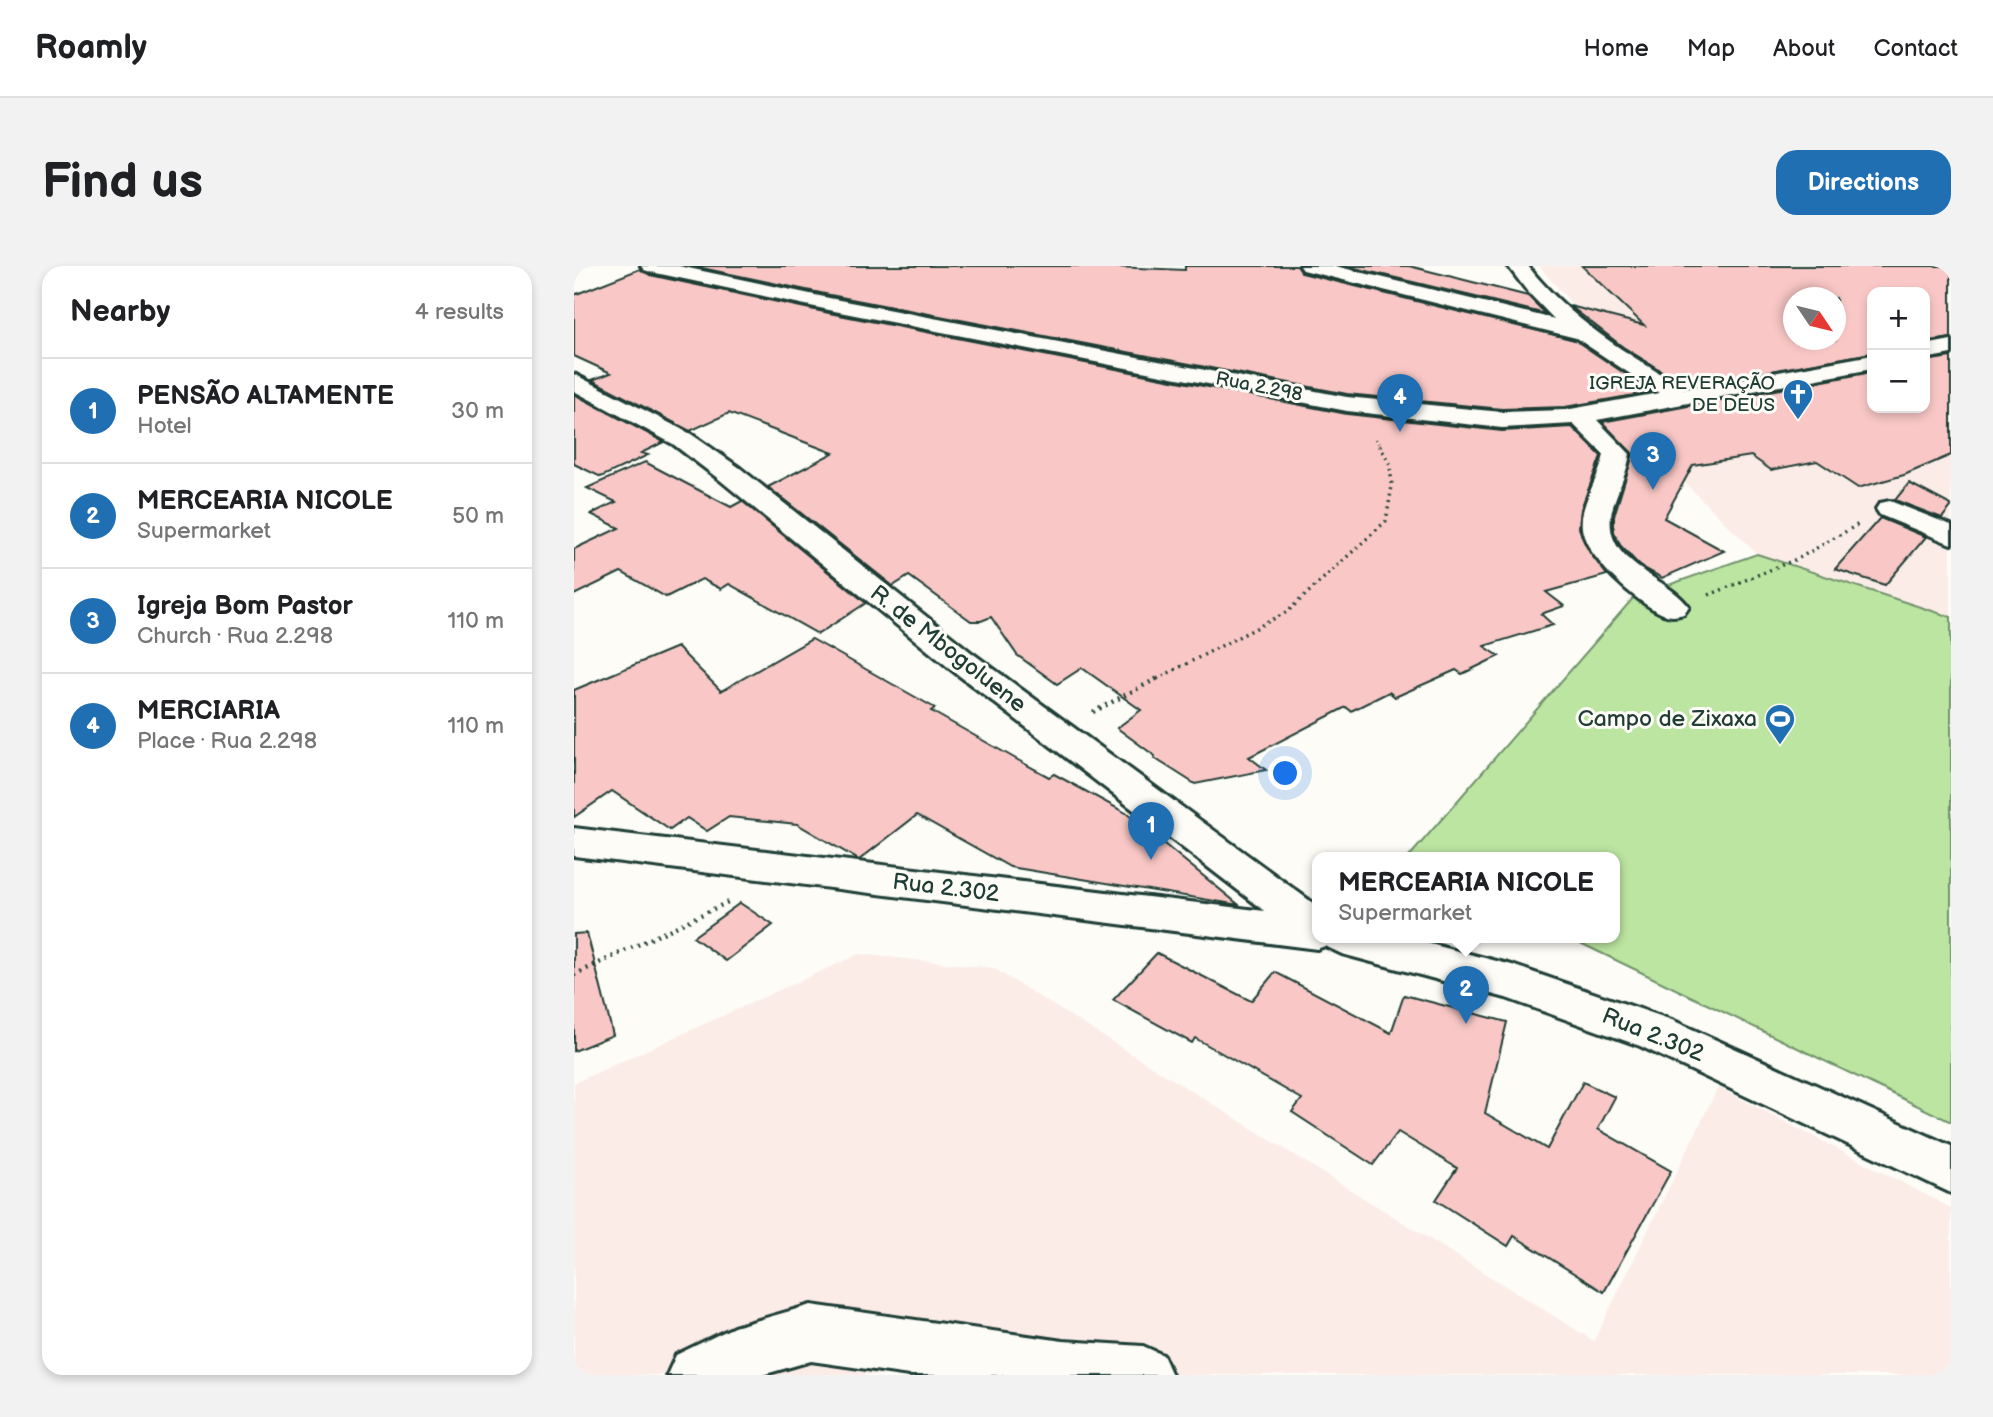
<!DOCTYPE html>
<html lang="en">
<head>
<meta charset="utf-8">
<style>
  body { margin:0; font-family:"Balsamiq Sans",sans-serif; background:#f2f2f2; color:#202124 }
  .controls { position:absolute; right:21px; top:21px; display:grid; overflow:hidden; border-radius:14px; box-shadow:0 4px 10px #0003 }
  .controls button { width:63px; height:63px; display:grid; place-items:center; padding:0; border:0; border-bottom:2px solid #e0e0e0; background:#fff; color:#202124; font:35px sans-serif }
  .compass { position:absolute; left:1209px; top:21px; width:63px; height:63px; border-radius:50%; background:#fff; box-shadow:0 4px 10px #0003; rotate:125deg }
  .you { position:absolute; left:712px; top:508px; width:24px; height:24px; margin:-18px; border:5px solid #fff; border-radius:50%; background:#1a73e8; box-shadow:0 0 0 10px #1a73e833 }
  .badge { display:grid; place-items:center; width:46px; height:46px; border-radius:50%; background:#1f6fb2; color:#fff; font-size:23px; font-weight:700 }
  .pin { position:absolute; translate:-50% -58px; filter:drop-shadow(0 2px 4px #0008) }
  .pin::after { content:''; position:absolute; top:37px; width:24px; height:21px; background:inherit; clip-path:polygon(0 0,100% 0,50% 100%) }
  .popup { position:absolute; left:738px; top:586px; width:308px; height:91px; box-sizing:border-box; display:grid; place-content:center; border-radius:14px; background:#fff; filter:drop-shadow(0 2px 5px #0005); font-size:23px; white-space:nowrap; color:#757577 }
  .popup b { font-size:26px; color:#202124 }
  .popup::after { content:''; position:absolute; left:50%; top:100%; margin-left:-14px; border:14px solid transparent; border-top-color:#fff }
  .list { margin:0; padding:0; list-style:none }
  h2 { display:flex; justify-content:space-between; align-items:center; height:91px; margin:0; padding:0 28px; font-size:30px }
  h2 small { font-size:23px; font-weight:400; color:#757577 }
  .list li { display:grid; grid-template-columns:46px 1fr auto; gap:21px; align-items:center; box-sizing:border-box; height:105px; padding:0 28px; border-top:2px solid #e0e0e0 }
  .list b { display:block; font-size:26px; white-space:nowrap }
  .list p { margin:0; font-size:23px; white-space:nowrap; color:#757577 }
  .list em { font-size:23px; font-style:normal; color:#757577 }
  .map { position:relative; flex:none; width:1377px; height:1109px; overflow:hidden; border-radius:21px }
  header { display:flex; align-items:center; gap:42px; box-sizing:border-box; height:98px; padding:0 35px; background:#fff; border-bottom:2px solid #e0e0e0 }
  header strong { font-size:33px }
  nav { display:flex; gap:38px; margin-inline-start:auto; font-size:24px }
  .intro { display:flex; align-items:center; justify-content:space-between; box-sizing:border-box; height:168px; padding:0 42px }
  h1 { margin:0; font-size:49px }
  .button { padding:18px 32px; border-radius:21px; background:#1f6fb2; color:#fff; font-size:24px; font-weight:700 }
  main { display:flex; gap:42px; padding:0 42px }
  aside { flex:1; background:#fff; border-radius:21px; box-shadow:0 4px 10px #0003 }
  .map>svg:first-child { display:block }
  .built { fill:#fcece8; fill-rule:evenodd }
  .green { fill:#bce5a1; stroke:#6e916a; stroke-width:2 }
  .building { fill:#f9c8c6; stroke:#1f3d34; stroke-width:2; fill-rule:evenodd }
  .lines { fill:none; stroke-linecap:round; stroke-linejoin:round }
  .minor-casing { stroke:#1f3d34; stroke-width:6 }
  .path-far2 { stroke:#1f3d34; stroke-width:2.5; stroke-dasharray:1 3.5; stroke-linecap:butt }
  .path-far1 { stroke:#1f3d34; stroke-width:3.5; stroke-dasharray:2 4.5; stroke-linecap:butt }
  .path { stroke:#1f3d34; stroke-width:4.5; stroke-dasharray:2 5; stroke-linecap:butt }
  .minor { fill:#fdfcf7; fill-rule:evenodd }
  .labels { text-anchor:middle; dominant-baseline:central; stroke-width:6; stroke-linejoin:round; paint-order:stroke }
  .far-poi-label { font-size:19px; fill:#1f3d34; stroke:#fdfcf7; text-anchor:end }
  .far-street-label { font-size:19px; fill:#1f3d34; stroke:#fdfcf7 }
  .street-label { font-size:23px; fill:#1f3d34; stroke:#fdfcf7 }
  .poi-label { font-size:23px; fill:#1f3d34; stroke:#fdfcf7; text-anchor:end }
</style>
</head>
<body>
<header>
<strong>Roamly</strong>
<nav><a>Home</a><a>Map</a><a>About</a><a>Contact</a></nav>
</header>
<div class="intro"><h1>Find us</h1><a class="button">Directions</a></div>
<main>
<aside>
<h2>Nearby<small>4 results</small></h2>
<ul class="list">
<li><span class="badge">1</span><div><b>PENSÃO ALTAMENTE</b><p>Hotel</p></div><em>30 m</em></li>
<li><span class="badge">2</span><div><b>MERCEARIA NICOLE</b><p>Supermarket</p></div><em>50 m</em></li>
<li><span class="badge">3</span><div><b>Igreja Bom Pastor</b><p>Church · Rua 2.298</p></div><em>110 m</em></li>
<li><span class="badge">4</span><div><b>MERCIARIA</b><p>Place · Rua 2.298</p></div><em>110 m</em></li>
</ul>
</aside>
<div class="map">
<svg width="1377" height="1109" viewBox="0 0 1377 1109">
  <rect width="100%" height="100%" fill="#fdfcf7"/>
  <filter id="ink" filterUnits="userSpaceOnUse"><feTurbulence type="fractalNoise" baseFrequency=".0143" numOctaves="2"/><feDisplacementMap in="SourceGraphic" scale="14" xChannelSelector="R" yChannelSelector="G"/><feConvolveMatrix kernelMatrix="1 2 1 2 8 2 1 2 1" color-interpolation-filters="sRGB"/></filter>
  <g filter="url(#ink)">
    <g class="built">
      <path d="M 965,0 L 1377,0 L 1377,351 L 1183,288 L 1052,159 L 1083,122 L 1045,92 ZM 1298,26 L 1351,26 L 1351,142 L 1298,142 ZM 1220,32 L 1262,32 L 1262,74 L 1220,74 Z"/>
      <path d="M 285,688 L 419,702 L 1020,1075 L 1144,821 L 1377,942 L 1377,1109 L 0,1109 L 0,817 Z"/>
    </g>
    <path class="green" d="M 1183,288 L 1377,351 L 1377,856 L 996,672 L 1041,672 L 1041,592 L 834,592 L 1060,331 Z"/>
    <g class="building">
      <path d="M 118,0 L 515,0 L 611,4 L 611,0 L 723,0 L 728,7 L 1001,74 L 1078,126 L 991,141 L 928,143 L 773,128 L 256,29 Z"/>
      <path d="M 772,0 L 835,0 L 954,30 L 972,48 Z"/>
      <path d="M 1008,0 L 1377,0 L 1377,72 L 1351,76 L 1351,26 L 1298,26 L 1298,87 L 1112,120 L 1049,81 L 996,40 L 1070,59 ZM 1220,32 L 1262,32 L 1262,74 L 1220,74 Z"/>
      <path d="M 66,3 L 76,9 L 255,47 L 773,148 L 928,165 L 998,161 L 1027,190 L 1007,243 L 1005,262 L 1016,287 L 1033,309 L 972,326 L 990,340 L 967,348 L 979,359 L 910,380 L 925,390 L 888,408 L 882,404 L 821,431 L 815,426 L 777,445 L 772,441 L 675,491 L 692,504 L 621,518 L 580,492 L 581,490 L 543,462 L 567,444 L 508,402 L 483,418 L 443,389 L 417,351 L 407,355 L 397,355 L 335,310 L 319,320 L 194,221 L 259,187 L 155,147 L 116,165 L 18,114 L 37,107 L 0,90 L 0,29 Z"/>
      <path d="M 1377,91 L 1377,189 L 1330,209 L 1284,222 L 1243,195 L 1197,204 L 1177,190 L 1119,199 L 1090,252 L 1150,285 L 1088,312 L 1066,300 L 1046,279 L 1040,266 L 1040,250 L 1059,188 L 1028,156 L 1298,106 L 1298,142 L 1351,142 L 1351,95 Z"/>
      <path d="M 0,128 L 90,176 L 67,187 L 74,189 L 27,211 L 0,198 Z"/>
      <path d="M 71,196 L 157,241 L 168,235 L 292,337 L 244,368 L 155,318 L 147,323 L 128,313 L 92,331 L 47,306 L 0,329 L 0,283 L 45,262 L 17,248 L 42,236 L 13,222 Z"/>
      <path d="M 1335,217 L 1377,239 L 1377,241 L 1368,252 L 1321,234 Z"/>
      <path d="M 1306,252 L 1352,271 L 1311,319 L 1261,303 Z"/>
      <path d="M 238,373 L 361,442 L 357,445 L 442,493 L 475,511 L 480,508 L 552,547 L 665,639 L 436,601 L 343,549 L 285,594 L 223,558 L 155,551 L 133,565 L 113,552 L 96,564 L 38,525 L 0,551 L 0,424 L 103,381 L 147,425 Z"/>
      <path d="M 166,637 L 199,659 L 152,695 L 119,671 Z"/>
      <path d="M 13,667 L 39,769 L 0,785 L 0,668 Z"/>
      <path d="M 583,687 L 677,735 L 701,706 L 817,767 L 830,729 L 933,756 L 911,847 L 973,883 L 1009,816 L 1041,831 L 1024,863 L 1097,905 L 1030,1026 L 940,970 L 934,980 L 862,934 L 883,902 L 824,866 L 799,899 L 718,846 L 728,833 L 621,772 L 618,777 L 539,734 Z"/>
    </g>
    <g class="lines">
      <g class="minor-casing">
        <g id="minor">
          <path d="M 67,0 L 105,0 L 255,32 L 773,131 L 928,146 L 991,144 L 1085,127 L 1002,72 L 729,4 L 726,0 L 761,0 L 980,53 L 953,25 L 934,0 L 954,0 C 996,54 1054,88 1111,123 L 1298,89 L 1298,103 L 1023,154 L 1056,188 C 1053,210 1040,229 1037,250 C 1031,299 1093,310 1115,341 L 1110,348 C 1102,350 1097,351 1089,348 C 1063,337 1011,291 1008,262 C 1005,238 1025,213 1030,189 L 999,158 L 928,162 L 773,145 L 255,44 L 77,6 L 70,4 Z"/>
          <path d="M 1377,74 L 1377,88 L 1351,93 L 1351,79 Z"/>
          <path d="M 0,108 L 117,168 L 166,202 L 398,387 L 743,640 L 743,672 L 833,672 L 938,699 L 1098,754 L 1377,880 L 1377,927 L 1066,780 L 932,732 L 768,688 L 751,680 L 743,683 L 0,590 L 0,562 L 691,645 L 374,401 L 146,214 L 99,178 L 0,125 Z"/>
          <path d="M 1316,235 L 1377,259 L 1377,278 L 1306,249 L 1302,243 L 1306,237 Z"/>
          <path d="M 237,1039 L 489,1075 L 569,1080 L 589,1089 L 598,1109 L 335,1109 L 237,1095 L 188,1109 L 93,1109 L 102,1089 L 160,1061 Z"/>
        </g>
      </g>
      <path class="path-far2" d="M 802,173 L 806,180"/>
      <g class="path-far1">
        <path d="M 1135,329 L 1225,292 L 1285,258"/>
        <path d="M 583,413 L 713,346 L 812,255 L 818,220 L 816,199 L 805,178"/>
      </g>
      <g class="path">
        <path d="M 519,446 L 586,411"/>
        <path d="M 0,709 L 154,636"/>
      </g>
      <use href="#minor" class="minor"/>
    </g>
  </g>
  <defs>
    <g id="church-pin" transform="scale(1.575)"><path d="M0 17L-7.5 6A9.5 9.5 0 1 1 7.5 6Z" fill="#1f6fb2" stroke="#fdfcf7"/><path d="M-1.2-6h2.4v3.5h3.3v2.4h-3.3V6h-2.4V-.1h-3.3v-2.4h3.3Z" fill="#fff"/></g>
    <g id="stadium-pin" transform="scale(1.575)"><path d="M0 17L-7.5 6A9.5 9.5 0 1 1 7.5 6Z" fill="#1f6fb2" stroke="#fdfcf7"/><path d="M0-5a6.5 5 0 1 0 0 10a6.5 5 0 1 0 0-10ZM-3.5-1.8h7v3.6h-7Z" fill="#fff"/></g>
  </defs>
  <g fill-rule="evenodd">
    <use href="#church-pin" x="1224" y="128"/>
    <use href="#stadium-pin" x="1206" y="453"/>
  </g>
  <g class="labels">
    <g class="far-poi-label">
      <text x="1201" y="117">IGREJA REVERAÇÃO<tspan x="1201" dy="22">DE DEUS</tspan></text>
    </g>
    <g class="far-street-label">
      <text transform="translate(685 121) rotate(11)">Rua 2.298</text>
    </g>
    <g class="street-label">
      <text transform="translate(374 383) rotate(38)">R. de Mbogoluene</text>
      <text transform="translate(372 622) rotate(7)">Rua 2.302</text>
      <text transform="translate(1079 769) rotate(22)">Rua 2.302</text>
    </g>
    <g class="poi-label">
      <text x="1183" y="453">Campo de Zixaxa</text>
    </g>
  </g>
</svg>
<div class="controls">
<button>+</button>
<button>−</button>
</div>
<svg class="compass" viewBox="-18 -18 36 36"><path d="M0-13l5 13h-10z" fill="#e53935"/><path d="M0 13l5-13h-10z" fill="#757577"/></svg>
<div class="you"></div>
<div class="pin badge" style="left:577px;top:594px">1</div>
<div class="pin badge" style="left:892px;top:758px">2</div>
<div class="popup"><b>MERCEARIA NICOLE</b>Supermarket</div>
<div class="pin badge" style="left:1079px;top:224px">3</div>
<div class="pin badge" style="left:826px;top:166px">4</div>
</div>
</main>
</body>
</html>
